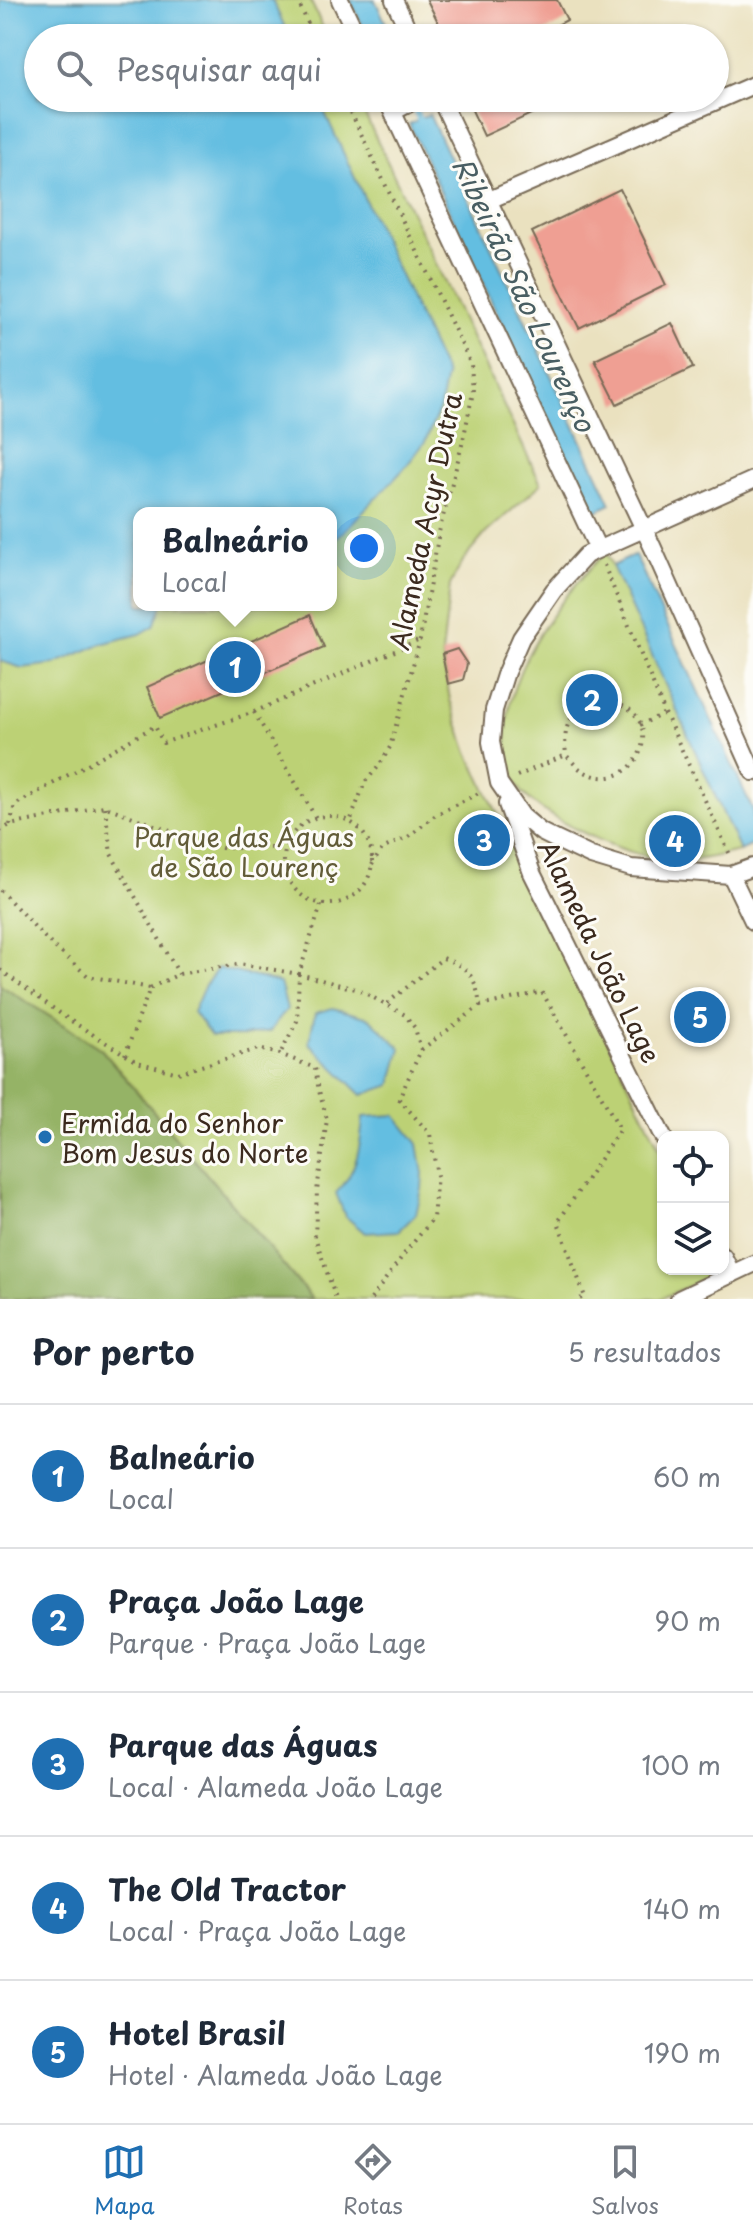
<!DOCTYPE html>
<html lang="pt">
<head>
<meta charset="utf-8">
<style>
  body { margin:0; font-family:"Playpen Sans",sans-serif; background:#f6f6f7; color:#1f2937 }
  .controls { position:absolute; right:24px; bottom:24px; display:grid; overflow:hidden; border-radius:16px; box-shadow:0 2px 6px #0004 }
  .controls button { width:72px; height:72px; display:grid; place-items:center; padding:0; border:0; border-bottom:2px solid #e0e1e3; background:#fff; color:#1f2937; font:40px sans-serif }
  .you { position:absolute; left:364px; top:548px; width:28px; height:28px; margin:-20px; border:6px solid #fff; border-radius:50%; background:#1a73e8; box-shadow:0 0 0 12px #1a73e833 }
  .badge { display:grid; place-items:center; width:52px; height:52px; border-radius:50%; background:#1f6fb2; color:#fff; font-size:26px; font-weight:700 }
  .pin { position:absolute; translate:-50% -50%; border:4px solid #fff; box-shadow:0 2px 8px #0006 }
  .popup { position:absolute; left:133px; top:507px; width:204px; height:104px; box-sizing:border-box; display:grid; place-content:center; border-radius:16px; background:#fff; filter:drop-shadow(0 2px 6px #0005); font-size:26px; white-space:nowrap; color:#747a83 }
  .popup b { font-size:30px; color:#1f2937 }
  .popup::after { content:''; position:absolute; left:50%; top:100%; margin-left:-16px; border:16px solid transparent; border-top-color:#fff }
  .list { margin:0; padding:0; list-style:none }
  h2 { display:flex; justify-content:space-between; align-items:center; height:104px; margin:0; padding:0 32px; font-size:34px }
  h2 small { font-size:26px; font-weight:400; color:#747a83 }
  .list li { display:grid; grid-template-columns:52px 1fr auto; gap:24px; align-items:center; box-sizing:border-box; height:144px; padding:0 32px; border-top:2px solid #e0e1e3 }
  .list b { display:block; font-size:30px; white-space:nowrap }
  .list p { margin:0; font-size:26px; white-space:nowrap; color:#747a83 }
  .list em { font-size:26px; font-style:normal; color:#747a83 }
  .icon { flex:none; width:44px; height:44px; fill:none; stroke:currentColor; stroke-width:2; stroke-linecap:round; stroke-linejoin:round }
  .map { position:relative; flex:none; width:753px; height:1299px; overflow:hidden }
  .search { position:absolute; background:#fff; box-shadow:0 2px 6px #0004; left:24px; right:24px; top:24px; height:88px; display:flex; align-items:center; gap:20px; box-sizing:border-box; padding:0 28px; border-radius:44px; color:#747a83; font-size:30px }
  .sheet { height:824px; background:#fff }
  nav { display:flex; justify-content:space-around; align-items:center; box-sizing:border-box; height:112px; border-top:2px solid #e0e1e3; background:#fff; font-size:22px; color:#747a83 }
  nav a { display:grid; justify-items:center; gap:4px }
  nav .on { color:#1f6fb2 }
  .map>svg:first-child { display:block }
  .green { fill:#bcd175; stroke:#7c7e4a; stroke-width:2; fill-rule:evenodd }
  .forest { fill:#95b366; stroke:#686e42; stroke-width:2 }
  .water { fill:#63bee1; stroke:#4f7480; stroke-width:2 }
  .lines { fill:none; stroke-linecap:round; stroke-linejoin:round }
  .stream { stroke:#63bee1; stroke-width:6 }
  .building { fill:#ef9f93 }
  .street-casing { stroke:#786a56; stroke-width:20 }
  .path { stroke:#786a56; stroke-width:4; stroke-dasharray:2 6; stroke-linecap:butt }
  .street { stroke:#fff; stroke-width:16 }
  .poi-dot { fill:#1f6fb2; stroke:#fdfcf7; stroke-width:3 }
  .labels { text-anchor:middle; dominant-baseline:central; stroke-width:6; stroke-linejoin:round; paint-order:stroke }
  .street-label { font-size:26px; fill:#3b2a1e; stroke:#fdfcf7 }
  .park-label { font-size:26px; fill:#625c38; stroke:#fdfcf7 }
  .poi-label { font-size:26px; fill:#3b2a1e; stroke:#fdfcf7; text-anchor:start }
  .water-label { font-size:28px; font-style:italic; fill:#495e62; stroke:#fdfcf7 }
</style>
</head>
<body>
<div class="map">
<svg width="753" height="1299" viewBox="0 0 753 1299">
  <rect width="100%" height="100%" fill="#fdfcf7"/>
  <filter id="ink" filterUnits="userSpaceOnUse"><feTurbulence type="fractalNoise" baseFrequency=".0125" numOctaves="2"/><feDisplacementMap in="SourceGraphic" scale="16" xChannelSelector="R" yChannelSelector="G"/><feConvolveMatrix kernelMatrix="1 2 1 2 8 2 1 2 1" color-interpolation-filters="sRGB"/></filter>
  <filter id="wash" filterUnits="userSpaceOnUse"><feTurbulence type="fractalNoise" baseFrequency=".006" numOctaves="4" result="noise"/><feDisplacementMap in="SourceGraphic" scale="32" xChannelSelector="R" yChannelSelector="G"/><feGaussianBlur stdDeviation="1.8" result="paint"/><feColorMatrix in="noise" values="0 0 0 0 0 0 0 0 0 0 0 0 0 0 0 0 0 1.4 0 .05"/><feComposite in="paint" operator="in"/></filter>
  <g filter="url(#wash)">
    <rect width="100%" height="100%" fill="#eae1bf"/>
    <g class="green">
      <path d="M 0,0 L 310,0 L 328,38 L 38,38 L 38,98 L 357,98 L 541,484 L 486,533 L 464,559 L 450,585 L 442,654 L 450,700 L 468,753 L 663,1155 L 663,1269 L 718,1269 L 719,1272 L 660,1299 L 312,1299 L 101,1049 L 0,985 ZM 139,513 L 331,513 L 331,605 L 139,605 Z"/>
      <path d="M 606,552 L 740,851 C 727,853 713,858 699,859 C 657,864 619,850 582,832 C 560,822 539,810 522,792 C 515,783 510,769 508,758 C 495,681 555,603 606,552 Z"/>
    </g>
    <path class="forest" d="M 0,985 L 101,1049 L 312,1299 L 0,1299 Z"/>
    <g class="water">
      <path d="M 0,0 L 272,0 L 290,38 L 38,38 L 38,98 L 318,98 L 446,375 L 440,408 L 425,442 L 403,470 L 343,532 L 331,541 L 331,513 L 139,513 L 139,605 L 162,605 L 154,626 L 140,634 L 101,644 L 54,664 L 22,668 L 0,661 Z"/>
      <path d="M 350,0 L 375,0 L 393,38 L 368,38 Z"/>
      <path d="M 429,114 L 611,504 L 590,514 L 409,124 Z"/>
      <path d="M 635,555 L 753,810 L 753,845 L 740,851 L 612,566 Z"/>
      <path d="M 218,968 L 280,983 L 287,1009 L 270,1031 L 244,1036 L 211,1036 L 193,1012 L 204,987 Z"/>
      <path d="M 333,1008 L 369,1018 L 401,1048 L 391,1085 L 362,1095 L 309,1043 L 315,1013 Z"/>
      <path d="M 395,1115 L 418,1144 L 423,1173 L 422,1189 L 416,1214 L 399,1231 L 365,1233 L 345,1216 L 336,1193 C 357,1173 361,1145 363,1117 Z"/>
    </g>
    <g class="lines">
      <path class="stream" d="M 412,103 L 422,125"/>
    </g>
    <g id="blocks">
      <g class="building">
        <path d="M 427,0 L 557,0 L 567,20 L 532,38 L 446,38 Z"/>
        <path d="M 486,98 L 542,98 L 546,107 L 484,136 L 470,106 Z"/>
        <path d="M 620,189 L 666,285 L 579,328 L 532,232 Z"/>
        <path d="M 672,323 L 693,368 L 617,404 L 595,360 Z"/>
        <path d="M 310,615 L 324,647 L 160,718 L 147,687 Z"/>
        <path d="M 457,649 L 467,664 L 463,680 L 448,684 L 442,654 Z"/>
      </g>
    </g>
  </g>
  <g filter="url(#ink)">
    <use href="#blocks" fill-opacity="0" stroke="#786a56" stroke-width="2"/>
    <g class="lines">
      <g class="street-casing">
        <g id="street">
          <path d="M 340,0 L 358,38"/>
          <path d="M 394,0 L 412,38"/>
          <path d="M 386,98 L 598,549"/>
          <path d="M 440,98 L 653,548 L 753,772"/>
          <path d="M 393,112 L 419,98"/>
          <path d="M 487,201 L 753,85"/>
          <path d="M 753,480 L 586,555 L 554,590 L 521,638 L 506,672 L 494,710 L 491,742 L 499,783 L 522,816 L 541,832 L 555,839 L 591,856 L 631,868 L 731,875 L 753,867"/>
          <path d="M 507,804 L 532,873 L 547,903 L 663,1137"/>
          <path d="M 731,875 L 753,921"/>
          <path d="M 723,1256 L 732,1274"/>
          <path d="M 679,1299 L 753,1264"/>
        </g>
      </g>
      <g class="path">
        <path d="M 297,0 L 315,38"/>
        <path d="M 344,98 L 471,364 L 473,392 L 463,441 L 439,532 L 420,640 L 390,747 L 379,766 L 365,782 L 350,822"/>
        <path d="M 604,565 L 665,713 L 731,857"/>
        <path d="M 598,702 C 607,703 620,703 629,709 C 664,736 628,795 585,772 C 577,768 572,761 566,755 C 563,725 568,712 598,702 Z"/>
        <path d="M 254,712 L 316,818"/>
        <path d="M 640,725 L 665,713"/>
        <path d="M 517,776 L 566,755"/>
        <path d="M 105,807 L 111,854 L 179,974"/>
        <circle cx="328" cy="860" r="44"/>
        <path d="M 10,825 L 15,805 L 155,726 L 163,743 L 254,712 L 420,640"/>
        <path d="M 0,831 L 10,825 L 104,806 L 202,843 L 222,848 L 285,848"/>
        <path d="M 372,865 L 382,849 L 408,837 L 437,814 L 483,791"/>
        <path d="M 0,890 L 50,943 L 88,976 L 150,988"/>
        <path d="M 321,905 L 299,974 L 359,990 L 405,1015 L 415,1028 L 421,1050"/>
        <path d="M 0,970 L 68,1019 L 137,1062 L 178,1073 L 258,1049 L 280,1054 L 315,1068 L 319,1091 L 327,1119 L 317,1191 L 315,1237 L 336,1299"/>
        <path d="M 480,1006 L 542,992 L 620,1129 L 558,1222 L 585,1297 L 579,1299"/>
        <path d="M 125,1055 L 150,988 L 179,974 L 239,964 L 299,974 L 297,1021 L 280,1054"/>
        <path d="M 371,1299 L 407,1250 L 433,1219 L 437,1175 L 430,1134 L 399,1099 L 421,1050 L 480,1006 C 476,977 470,969 443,958 L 385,1005"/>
      </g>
      <use href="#street" class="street"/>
    </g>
  </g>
  <circle class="poi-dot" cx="45" cy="1137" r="8"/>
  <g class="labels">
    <g class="street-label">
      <text transform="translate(425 521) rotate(-78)">Alameda Acyr Dutra</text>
      <text transform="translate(600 951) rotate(64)">Alameda João Lage</text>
    </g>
    <g class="park-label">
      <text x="244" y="836">Parque das Águas<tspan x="244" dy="30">de São Lourenç</tspan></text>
    </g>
    <g class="poi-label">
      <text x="61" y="1122">Ermida do Senhor<tspan x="61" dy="30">Bom Jesus do Norte</tspan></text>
    </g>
    <g class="water-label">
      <text transform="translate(525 294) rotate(65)">Ribeirão São Lourenço</text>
    </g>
  </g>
</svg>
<div class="controls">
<button><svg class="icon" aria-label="locate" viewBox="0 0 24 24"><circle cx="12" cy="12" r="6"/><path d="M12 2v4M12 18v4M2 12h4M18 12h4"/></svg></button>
<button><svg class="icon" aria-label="layers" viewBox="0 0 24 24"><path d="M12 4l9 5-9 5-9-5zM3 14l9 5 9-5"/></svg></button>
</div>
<div class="you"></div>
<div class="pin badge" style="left:235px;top:667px">1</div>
<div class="popup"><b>Balneário</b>Local</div>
<div class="pin badge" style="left:592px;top:700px">2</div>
<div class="pin badge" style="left:484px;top:840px">3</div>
<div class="pin badge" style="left:675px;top:841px">4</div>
<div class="pin badge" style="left:700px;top:1017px">5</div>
<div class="search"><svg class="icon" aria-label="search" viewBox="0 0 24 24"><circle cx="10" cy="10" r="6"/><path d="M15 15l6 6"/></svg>Pesquisar aqui</div>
</div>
<section class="sheet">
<h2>Por perto<small>5 resultados</small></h2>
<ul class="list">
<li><span class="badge">1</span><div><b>Balneário</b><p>Local</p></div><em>60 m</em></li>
<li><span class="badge">2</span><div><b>Praça João Lage</b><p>Parque · Praça João Lage</p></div><em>90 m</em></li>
<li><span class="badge">3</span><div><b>Parque das Águas</b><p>Local · Alameda João Lage</p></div><em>100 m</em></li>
<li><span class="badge">4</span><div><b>The Old Tractor</b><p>Local · Praça João Lage</p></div><em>140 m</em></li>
<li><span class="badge">5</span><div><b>Hotel Brasil</b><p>Hotel · Alameda João Lage</p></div><em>190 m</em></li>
</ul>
</section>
<nav>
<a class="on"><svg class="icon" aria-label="map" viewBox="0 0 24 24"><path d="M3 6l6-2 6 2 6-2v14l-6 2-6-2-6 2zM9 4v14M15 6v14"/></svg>Mapa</a>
<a><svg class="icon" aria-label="directions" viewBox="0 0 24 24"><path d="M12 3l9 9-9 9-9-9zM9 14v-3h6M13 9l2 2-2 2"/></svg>Rotas</a>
<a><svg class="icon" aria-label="saved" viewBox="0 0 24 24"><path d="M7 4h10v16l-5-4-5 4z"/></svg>Salvos</a>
</nav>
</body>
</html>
